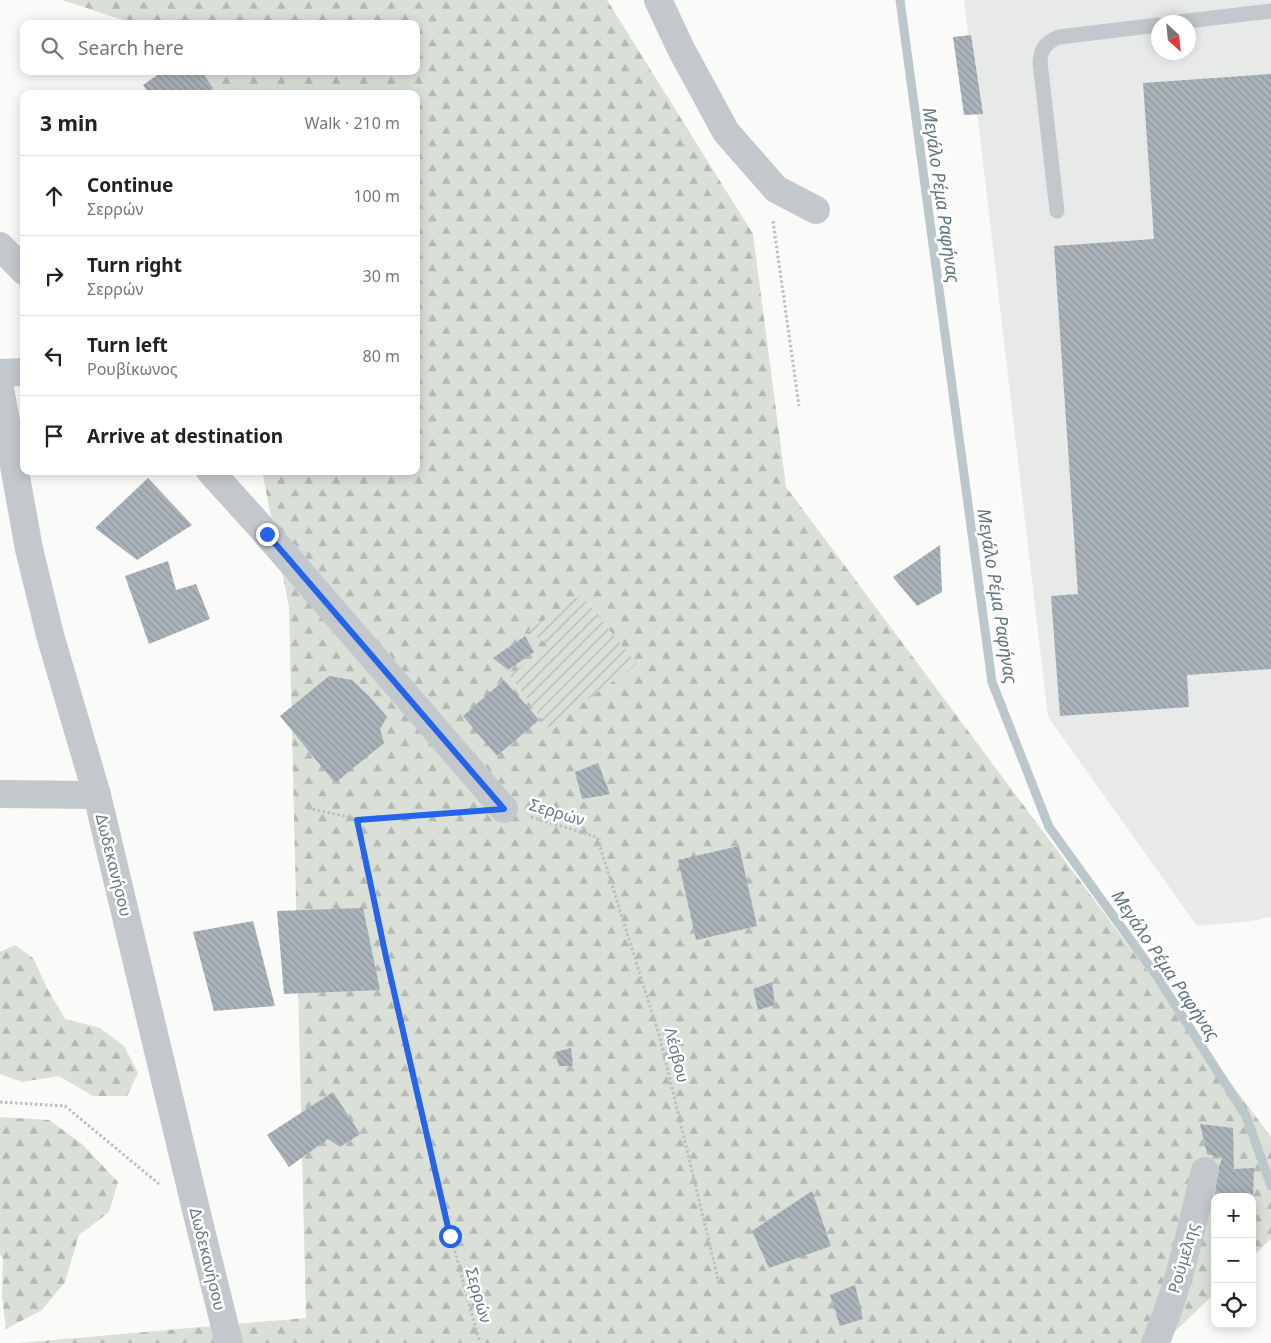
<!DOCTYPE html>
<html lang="en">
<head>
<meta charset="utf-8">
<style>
  body { margin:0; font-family:"Noto Sans",sans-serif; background:#f6f6f6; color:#222 }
  .controls { position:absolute; right:15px; bottom:15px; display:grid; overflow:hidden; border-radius:10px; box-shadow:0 2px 12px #0003 }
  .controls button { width:45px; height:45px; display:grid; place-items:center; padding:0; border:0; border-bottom:1px solid #e0e0e0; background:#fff; color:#222; font:25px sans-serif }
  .compass { position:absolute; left:1151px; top:15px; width:45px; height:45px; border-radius:50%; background:#fff; box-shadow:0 2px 12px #0003; rotate:153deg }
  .stop { position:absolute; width:15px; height:15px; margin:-11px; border:4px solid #2563eb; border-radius:50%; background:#fff }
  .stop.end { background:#2563eb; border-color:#fff; box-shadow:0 1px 5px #0008 }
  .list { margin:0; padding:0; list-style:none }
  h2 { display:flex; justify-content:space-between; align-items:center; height:65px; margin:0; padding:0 20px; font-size:21px }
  h2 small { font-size:16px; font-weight:400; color:#767676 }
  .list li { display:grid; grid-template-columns:32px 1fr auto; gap:15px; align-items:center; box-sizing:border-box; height:80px; padding:0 20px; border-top:1px solid #e0e0e0 }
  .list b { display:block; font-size:19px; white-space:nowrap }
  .list p { margin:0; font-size:16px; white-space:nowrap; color:#767676 }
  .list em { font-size:16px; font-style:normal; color:#767676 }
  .icon { flex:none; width:28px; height:28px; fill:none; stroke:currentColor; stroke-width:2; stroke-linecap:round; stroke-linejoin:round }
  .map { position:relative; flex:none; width:1271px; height:1343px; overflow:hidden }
  .search { position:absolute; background:#fff; box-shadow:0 2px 12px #0003; left:20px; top:20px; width:400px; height:55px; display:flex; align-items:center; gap:12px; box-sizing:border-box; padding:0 18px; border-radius:10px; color:#767676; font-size:19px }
  .panel { position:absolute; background:#fff; box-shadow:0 2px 12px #0003; left:20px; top:90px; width:400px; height:385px; border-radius:10px }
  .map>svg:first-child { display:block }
  .built { fill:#e8e9e9; fill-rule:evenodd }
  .forest { fill:url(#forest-firs) }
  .garden { fill:url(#garden-furrows) }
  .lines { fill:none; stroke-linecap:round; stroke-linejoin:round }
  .stream { stroke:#bbc7cb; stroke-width:9 }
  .building { fill:url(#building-back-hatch) }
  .path { stroke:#bbbfc2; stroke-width:3; stroke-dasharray:2.5 2.5; stroke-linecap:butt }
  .service { stroke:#c3c8cc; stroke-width:15 }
  .minor { stroke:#c3c8cc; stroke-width:28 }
  .tertiary { stroke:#c3c8cc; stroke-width:28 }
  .route { stroke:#2563eb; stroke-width:6 }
  .labels { text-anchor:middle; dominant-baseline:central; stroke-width:5; stroke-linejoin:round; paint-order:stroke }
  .street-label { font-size:16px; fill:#657683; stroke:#fff }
  .water-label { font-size:18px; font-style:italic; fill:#60757c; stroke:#fff }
</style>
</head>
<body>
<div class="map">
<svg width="1271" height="1343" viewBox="0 0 1271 1343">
  <defs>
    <pattern id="forest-firs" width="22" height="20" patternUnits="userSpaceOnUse" patternTransform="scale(1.25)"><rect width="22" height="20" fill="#dadfd7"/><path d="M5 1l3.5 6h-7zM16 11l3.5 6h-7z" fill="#b4b9b4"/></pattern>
    <pattern id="garden-furrows" width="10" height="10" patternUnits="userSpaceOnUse" patternTransform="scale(1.25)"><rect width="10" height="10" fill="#dadfd7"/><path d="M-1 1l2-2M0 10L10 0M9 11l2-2" fill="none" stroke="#b4b9b4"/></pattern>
    <pattern id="building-back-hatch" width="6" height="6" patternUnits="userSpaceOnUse" patternTransform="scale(1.25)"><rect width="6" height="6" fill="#aab3b9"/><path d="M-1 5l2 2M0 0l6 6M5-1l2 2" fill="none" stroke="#8e969c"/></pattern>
  </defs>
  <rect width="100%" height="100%" fill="#fafaf8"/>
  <path class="built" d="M 964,0 L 1271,0 L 1271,917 L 1252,921 L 1197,926 L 1048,717 ZM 1158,22 L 1188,22 L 1188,52 L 1158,52 Z"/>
  <g class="forest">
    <path d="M 62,0 L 607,0 L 753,234 L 786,487 L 1271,1137 L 1271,1239 L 1252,1257 L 1252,1197 L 1215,1197 L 1215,1293 L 1163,1343 L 19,1343 L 306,1318 L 289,607 L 262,471 L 416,471 L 416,94 L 188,94 L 184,71 L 416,71 L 416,24 L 135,24 Z"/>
    <path d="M 15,945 L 33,958 L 48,990 L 65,1019 L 100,1028 L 124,1046 L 138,1073 L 127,1096 L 93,1096 L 59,1076 L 22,1082 L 0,1074 L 0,952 Z"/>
    <path d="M 0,1117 L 49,1120 L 82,1144 L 118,1182 L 109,1212 L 79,1235 L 65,1282 L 42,1310 L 6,1329 L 2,1296 L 3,1259 L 0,1254 Z"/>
  </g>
  <path class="garden" d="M 581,595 L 637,664 L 548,728 L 510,675 L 549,645 L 528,631 Z"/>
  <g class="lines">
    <path class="stream" d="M 900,0 L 992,682 L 1049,827 L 1158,978 L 1246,1116 L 1271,1186"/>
  </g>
  <g class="building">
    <path d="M 971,35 L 983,114 L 964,115 L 953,37 Z"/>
    <path d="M 163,71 L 201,71 L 213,88 L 205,94 L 149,94 L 143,85 Z"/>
    <path d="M 1271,74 L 1271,669 L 1187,675 L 1189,707 L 1060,716 L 1051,596 L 1078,594 L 1054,246 L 1154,239 L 1143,83 Z"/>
    <path d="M 148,478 L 192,525 L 137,560 L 95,528 Z"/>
    <path d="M 940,545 L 942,592 L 917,606 L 893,577 Z"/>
    <path d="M 168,561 L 176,590 L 196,584 L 210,619 L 149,644 L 125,576 Z"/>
    <path d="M 525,636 L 534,652 L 508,670 L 493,658 Z"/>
    <path d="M 329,676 L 352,680 L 370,697 L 387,717 L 380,729 L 384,743 L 335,783 L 280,716 Z"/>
    <path d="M 504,680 L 539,720 L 497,756 L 463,716 Z"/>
    <path d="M 598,763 L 610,794 L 582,799 L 575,772 Z"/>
    <path d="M 739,846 L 757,926 L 696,940 L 678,860 Z"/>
    <path d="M 363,908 L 380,990 L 284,994 L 277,911 Z"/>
    <path d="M 253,921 L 275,1006 L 214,1011 L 193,932 Z"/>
    <path d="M 772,982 L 775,1005 L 758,1010 L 753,989 Z"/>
    <path d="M 571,1048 L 573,1066 L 559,1066 L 555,1052 Z"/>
    <path d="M 333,1092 L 360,1134 L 340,1147 L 328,1139 L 289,1167 L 267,1135 Z"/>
    <path d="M 1200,1124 L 1233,1128 L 1234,1169 L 1254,1168 L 1253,1197 L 1215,1197 L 1217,1172 L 1222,1158 L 1207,1154 Z"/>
    <path d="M 812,1191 L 831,1246 L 769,1268 L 752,1231 Z"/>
    <path d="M 855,1285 L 863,1319 L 840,1326 L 830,1295 Z"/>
  </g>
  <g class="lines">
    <g class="path">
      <path d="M 773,221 L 799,406"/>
      <path d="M 308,808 L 357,819"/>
      <path d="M 469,811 L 357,819 C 393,995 431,1170 480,1343"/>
      <path d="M 531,817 L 597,837 L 660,1038 L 719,1283"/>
      <path d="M 0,1102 L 65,1106 L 159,1184"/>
    </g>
    <g class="service">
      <path d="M 1179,22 L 1271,11"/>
      <path d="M 1057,211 L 1040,62 C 1041,48 1046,42 1059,37 L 1158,25"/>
    </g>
    <g class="minor">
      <path d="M 658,0 L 681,49 L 726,132 L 776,189 L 816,210"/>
      <path d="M 0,246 L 24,271"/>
      <path d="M 0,373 L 24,372"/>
      <path d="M 210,471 L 267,534 L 504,809"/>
      <path d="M 0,794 L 97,795"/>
      <path d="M 1155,1343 C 1179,1289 1191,1229 1205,1171"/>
    </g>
    <path class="tertiary" d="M 0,388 L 29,549 L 50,635 L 97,795 L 197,1214 L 229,1343"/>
  </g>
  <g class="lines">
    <path class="route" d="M 267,534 L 504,809 L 357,820 L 386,957 L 450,1236"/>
  </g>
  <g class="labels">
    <g class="street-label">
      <text transform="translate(557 812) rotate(17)">Σερρών</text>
      <text transform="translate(114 865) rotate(76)">Δωδεκανήσου</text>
      <text transform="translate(677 1055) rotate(76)">Λέσβου</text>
      <text transform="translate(1183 1258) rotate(-74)">Ρούμελης</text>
      <text transform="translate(208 1259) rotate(76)">Δωδεκανήσου</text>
      <text transform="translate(479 1295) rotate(74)">Σερρών</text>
    </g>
    <g class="water-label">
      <text transform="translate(942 195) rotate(82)">Μεγάλο Ρέμα Ραφήνας</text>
      <text transform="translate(998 596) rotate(81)">Μεγάλο Ρέμα Ραφήνας</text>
      <text transform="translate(1166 965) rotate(56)">Μεγάλο Ρέμα Ραφήνας</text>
    </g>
  </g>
</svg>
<div class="controls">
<button>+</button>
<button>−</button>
<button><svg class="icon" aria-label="locate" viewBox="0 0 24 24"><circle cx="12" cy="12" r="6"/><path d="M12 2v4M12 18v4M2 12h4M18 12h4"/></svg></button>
</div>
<svg class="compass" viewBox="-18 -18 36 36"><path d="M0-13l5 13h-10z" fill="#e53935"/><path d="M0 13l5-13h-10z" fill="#767676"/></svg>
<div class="stop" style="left:450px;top:1236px"></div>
<div class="stop end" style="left:267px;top:534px"></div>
<div class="search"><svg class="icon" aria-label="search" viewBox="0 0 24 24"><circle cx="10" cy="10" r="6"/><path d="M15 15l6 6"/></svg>Search here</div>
<section class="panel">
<h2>3 min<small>Walk · 210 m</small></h2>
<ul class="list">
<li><svg class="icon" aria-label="ahead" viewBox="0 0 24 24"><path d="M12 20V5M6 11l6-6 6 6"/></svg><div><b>Continue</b><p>Σερρών</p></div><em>100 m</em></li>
<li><svg class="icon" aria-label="right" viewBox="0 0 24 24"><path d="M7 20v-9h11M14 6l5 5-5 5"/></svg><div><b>Turn right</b><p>Σερρών</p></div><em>30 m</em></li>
<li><svg class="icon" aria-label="left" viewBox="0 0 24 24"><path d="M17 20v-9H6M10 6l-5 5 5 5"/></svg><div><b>Turn left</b><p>Ρουβίκωνος</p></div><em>80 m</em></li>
<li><svg class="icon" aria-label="arrive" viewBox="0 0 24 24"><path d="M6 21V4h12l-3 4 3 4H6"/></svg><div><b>Arrive at destination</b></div></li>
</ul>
</section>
</div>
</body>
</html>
